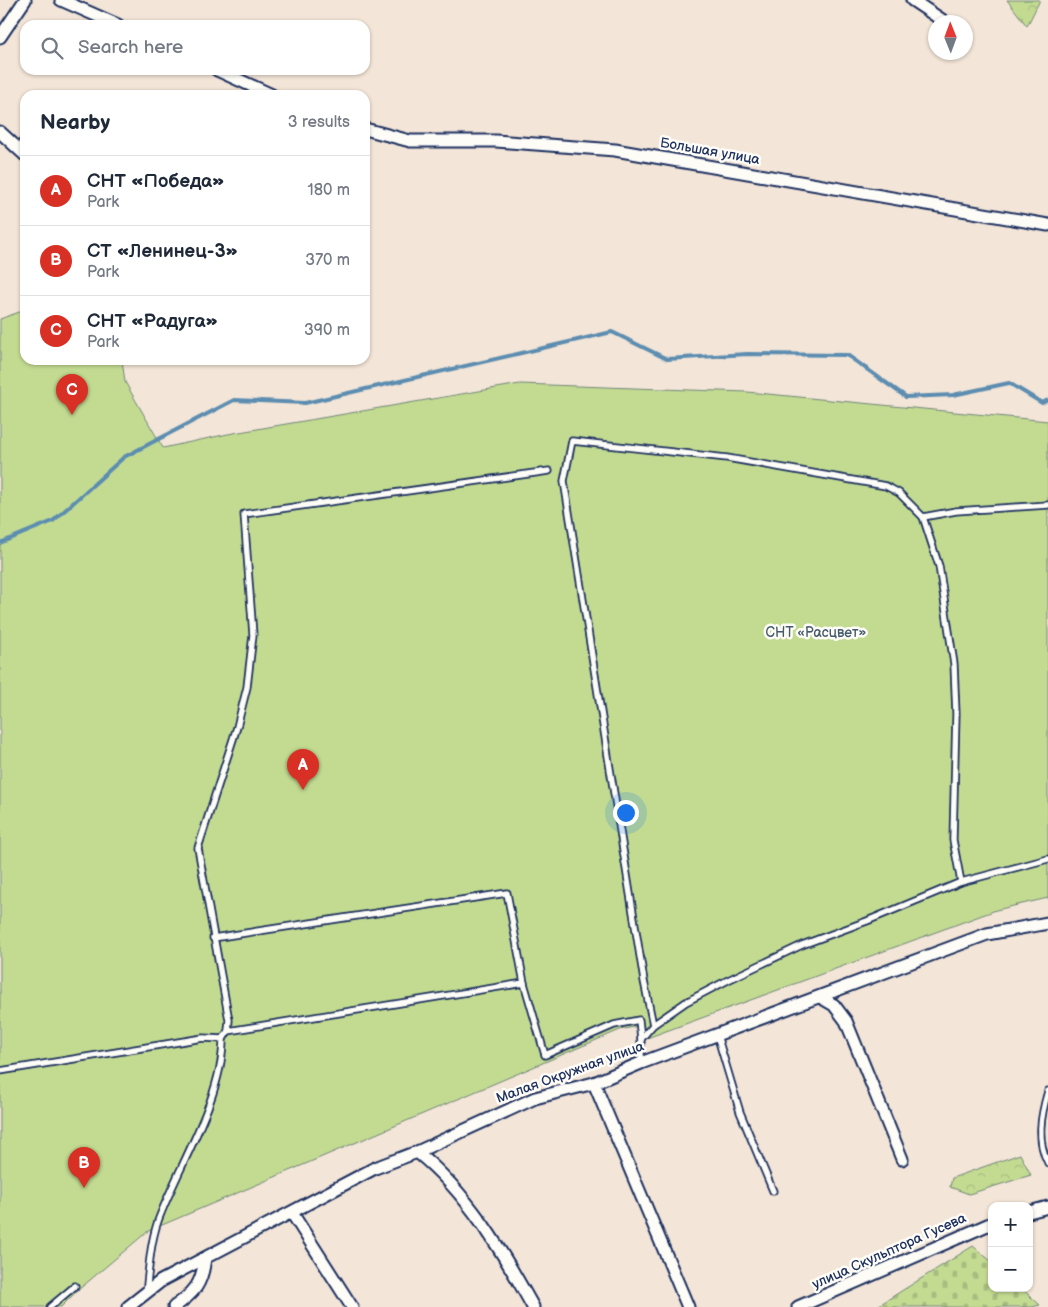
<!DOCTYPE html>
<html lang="en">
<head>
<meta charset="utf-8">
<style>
  body { margin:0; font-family:"Balsamiq Sans",sans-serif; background:#f6f6f7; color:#1f2937 }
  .controls { position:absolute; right:15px; bottom:15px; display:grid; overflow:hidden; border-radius:10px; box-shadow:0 1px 4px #0004 }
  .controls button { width:45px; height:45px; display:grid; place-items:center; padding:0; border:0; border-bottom:1px solid #e0e1e3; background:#fff; color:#1f2937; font:25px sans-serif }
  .compass { position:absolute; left:928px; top:15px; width:45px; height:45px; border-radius:50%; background:#fff; box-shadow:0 1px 4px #0004; rotate:359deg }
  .you { position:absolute; left:625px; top:812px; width:18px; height:18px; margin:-12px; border:4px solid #fff; border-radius:50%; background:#1a73e8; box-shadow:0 0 0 8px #1a73e833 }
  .badge { display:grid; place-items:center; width:32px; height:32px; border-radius:50%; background:#d93025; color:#fff; font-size:16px; font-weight:700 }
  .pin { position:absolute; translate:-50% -41px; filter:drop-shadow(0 1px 2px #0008) }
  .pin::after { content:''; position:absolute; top:26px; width:18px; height:15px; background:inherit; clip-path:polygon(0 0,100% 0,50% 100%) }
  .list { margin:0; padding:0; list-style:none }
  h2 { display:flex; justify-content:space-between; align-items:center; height:65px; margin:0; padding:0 20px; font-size:21px }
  h2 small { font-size:16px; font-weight:400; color:#747a83 }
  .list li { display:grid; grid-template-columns:32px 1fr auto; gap:15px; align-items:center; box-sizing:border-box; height:70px; padding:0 20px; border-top:1px solid #e0e1e3 }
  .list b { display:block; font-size:19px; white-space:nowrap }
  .list p { margin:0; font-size:16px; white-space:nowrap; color:#747a83 }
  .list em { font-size:16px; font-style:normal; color:#747a83 }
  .icon { flex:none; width:28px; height:28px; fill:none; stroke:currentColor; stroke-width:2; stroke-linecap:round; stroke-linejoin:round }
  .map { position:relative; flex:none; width:1048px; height:1307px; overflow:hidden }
  .search { position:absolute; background:#fff; box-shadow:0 1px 4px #0004; left:20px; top:20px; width:350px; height:55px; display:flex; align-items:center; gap:12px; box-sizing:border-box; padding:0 18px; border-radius:15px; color:#747a83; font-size:19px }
  .panel { position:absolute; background:#fff; box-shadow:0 1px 4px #0004; left:20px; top:90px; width:350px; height:275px; border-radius:15px }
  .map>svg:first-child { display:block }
  .forest { fill:url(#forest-crowns); stroke:#6f8578 }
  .cemetery { fill:url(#cemetery-stones); stroke:#6f8578 }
  .green { fill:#c3db91; stroke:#6f8578 }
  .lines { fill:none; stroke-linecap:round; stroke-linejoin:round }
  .stream { stroke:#5c8db1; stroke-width:4 }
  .service-casing { stroke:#1b2f5e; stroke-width:9 }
  .minor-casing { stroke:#1b2f5e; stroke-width:15 }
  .service { stroke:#fdfcf7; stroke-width:5.5 }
  .minor { stroke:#fdfcf7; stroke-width:11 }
  .labels { text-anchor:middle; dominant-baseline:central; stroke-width:5; stroke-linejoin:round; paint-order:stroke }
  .street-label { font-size:14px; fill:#1b2f5e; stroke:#fdfcf7 }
  .park-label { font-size:14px; fill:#455a6b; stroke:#fdfcf7 }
</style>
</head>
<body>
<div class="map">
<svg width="1048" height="1307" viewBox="0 0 1048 1307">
  <defs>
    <pattern id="forest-crowns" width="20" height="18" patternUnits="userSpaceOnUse" patternTransform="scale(1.25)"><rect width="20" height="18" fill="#c3db91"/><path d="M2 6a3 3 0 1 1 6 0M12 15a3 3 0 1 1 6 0" fill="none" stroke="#a7bc7f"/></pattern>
    <pattern id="cemetery-stones" width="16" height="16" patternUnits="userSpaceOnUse" patternTransform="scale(1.25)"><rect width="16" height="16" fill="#c3db91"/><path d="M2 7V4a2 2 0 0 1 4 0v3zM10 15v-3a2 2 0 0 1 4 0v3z" fill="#a7bc7f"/></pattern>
  </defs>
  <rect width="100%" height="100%" fill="#f3e5d7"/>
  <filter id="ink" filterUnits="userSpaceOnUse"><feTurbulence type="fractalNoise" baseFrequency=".02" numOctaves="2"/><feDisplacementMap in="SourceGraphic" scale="10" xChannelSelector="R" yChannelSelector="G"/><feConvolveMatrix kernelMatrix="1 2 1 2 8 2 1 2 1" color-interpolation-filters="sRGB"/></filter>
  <g filter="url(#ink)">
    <g class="forest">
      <path d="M 1007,0 L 1040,0 L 1027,26 Z"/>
      <path d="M 1020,1154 L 1031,1175 L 969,1194 L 950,1187 L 952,1178 Z"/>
    </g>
    <path class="cemetery" d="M 973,1246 L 992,1262 L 992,1288 L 1021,1288 L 1040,1305 L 1032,1307 L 876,1307 Z"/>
    <path class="green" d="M 25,310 L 25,360 L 122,360 L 125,382 L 163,448 L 228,434 L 520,384 L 747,392 L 1048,421 L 1048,898 L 996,910 L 647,1038 L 643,1025 L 620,1030 L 148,1231 L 77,1291 L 61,1307 L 0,1307 L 0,319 Z"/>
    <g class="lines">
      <path class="stream" d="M 0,543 L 53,521 L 124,457 L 234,400 L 305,403 L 612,332 L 667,359 L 747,354 L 847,355 L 906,397 L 953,395 L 1009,383 L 1042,403 L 1048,400"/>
      <g class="service-casing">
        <g id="service">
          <path d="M 923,517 L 956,511 L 1048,505"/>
          <path d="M 213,938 L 507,893 L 524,983 L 545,1055 L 614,1025 L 639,1020 L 641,1039"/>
          <path d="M 653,1025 L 644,981 L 564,481 L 572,441 L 727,458 L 886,486 L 899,493 L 923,517 L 939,566 L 954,664 L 956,714 L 953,840 L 961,882"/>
          <path d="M 228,1031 L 524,983"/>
          <path d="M 717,1035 L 740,1112 L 773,1191"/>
          <path d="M 223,1039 L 228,1031 L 229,1020 L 198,848 L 237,727 L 247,687 L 253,635 L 244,514 L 549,471"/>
          <path d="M 641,1063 L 641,1039 L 653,1025 L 686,1002 L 728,980 L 802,945 L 867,921 L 961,882 L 1048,859"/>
          <path d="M 0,1071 L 203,1038 L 223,1039 C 223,1097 178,1167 158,1221 C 150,1244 149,1269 146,1293"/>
          <path d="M 1048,1091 C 1041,1115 1036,1140 1048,1163"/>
          <path d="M 50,1307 L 75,1286"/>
        </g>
      </g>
      <g class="minor-casing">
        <g id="minor">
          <path d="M 61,0 L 118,25"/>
          <path d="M 912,0 L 942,20"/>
          <path d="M 0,37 L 25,0"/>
          <path d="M 217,70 L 272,95"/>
          <path d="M 365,129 L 410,141 L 496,141 L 615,150 L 1048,225"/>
          <path d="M 0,132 L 25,155"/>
          <path d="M 820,997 L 834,1005 L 846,1021 L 902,1159"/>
          <path d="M 594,1083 L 688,1307"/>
          <path d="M 417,1152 C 468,1193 502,1251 533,1307"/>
          <path d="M 1029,1212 L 1048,1207"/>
          <path d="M 292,1213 L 352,1307"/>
          <path d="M 128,1307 L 161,1281 L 375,1168 L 417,1152 L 535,1098 L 594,1083 L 641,1063 L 987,934 L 1048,923"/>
          <path d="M 174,1307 C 195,1292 202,1284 205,1258"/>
          <path d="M 798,1307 L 992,1223"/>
        </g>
      </g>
      <use href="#service" class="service"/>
      <use href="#minor" class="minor"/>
    </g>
  </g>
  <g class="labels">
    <g class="street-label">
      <text transform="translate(710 151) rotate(10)">Большая улица</text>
      <text transform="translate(570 1072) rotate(-20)">Малая Окружная улица</text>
      <text transform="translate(889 1251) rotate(-24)">улица Скульптора Гусева</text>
    </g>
    <g class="park-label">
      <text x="816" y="632">СНТ «Расцвет»</text>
    </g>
  </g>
</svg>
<div class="controls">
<button>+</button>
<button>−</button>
</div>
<svg class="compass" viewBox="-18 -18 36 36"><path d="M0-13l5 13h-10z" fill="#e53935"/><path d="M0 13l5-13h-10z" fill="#747a83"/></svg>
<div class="you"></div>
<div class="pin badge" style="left:303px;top:790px">A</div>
<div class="pin badge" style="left:84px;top:1188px">B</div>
<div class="pin badge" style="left:72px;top:415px">C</div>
<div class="search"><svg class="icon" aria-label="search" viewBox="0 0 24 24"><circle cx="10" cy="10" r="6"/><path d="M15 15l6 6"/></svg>Search here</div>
<section class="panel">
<h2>Nearby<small>3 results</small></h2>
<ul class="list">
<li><span class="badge">A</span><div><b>СНТ «Победа»</b><p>Park</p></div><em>180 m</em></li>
<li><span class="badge">B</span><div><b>СТ «Ленинец-3»</b><p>Park</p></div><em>370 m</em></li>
<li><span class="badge">C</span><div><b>СНТ «Радуга»</b><p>Park</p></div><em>390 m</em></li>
</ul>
</section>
</div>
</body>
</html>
